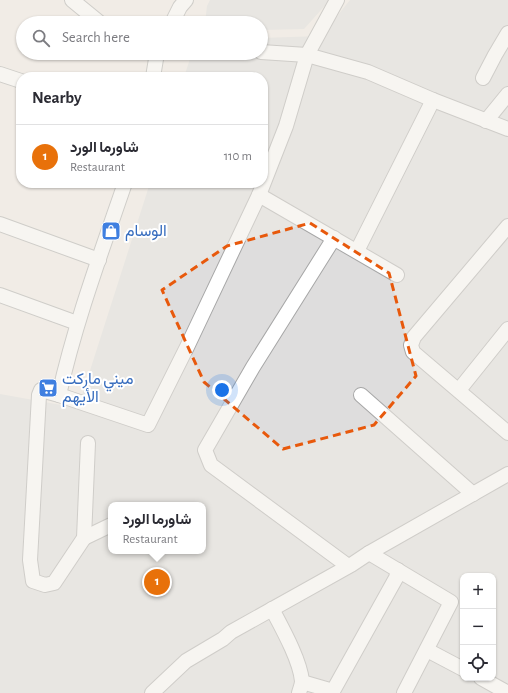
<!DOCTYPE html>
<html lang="en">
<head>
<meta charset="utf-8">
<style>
  body { margin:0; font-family:"Alegreya Sans",Vazirmatn,sans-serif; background:#f7f7f7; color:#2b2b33 }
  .controls { position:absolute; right:12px; bottom:12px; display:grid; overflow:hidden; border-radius:8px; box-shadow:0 1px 3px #0004 }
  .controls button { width:36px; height:36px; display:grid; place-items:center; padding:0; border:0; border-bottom:1px solid #e1e1e2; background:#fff; color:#2b2b33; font:20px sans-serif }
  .you { position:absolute; left:222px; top:390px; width:14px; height:14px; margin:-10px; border:3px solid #fff; border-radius:50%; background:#1a73e8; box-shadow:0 0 0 6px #1a73e833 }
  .badge { display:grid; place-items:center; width:26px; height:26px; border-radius:50%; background:#0f766e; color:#fff; font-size:13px; font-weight:700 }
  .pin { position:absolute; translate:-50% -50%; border:2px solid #fff; box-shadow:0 1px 4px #0006 }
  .popup { position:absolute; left:108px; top:502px; width:98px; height:52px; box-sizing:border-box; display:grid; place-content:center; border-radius:8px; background:#fff; filter:drop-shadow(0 1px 3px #0005); font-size:13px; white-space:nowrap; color:#7c7c81 }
  .popup b { font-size:15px; color:#2b2b33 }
  .popup::after { content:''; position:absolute; left:50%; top:100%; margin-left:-8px; border:8px solid transparent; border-top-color:#fff }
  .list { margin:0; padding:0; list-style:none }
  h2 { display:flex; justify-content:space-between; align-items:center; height:52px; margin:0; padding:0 16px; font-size:17px }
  h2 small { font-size:13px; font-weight:400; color:#7c7c81 }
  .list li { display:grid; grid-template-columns:26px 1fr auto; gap:12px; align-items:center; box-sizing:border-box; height:64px; padding:0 16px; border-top:1px solid #e1e1e2 }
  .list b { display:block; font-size:15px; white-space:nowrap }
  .list p { margin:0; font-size:13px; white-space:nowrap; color:#7c7c81 }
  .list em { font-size:13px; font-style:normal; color:#7c7c81 }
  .icon { flex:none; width:22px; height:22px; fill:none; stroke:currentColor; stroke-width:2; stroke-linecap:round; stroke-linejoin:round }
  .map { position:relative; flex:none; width:508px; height:693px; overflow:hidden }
  .search { position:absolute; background:#fff; box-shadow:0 1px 3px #0004; left:16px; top:16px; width:252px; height:44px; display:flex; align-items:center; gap:10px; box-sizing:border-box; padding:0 14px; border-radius:22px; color:#7c7c81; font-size:15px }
  .panel { position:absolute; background:#fff; box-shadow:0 1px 3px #0004; left:16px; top:72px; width:252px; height:116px; border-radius:16px }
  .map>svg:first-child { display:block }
  .residential { fill:#dedddd; fill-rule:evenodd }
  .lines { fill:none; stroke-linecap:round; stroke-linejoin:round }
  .street-casing { stroke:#a7a7a7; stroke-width:16 }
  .street { stroke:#fff; stroke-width:14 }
  .marked { fill:none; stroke:#e8590c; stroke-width:3; stroke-dasharray:8 5; stroke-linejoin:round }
  .labels { text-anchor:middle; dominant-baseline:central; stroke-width:4; stroke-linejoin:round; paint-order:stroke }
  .shop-label { font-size:16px; fill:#366cbe; stroke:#fff; text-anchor:start }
</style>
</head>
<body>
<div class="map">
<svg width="508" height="693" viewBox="0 0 508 693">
  <rect width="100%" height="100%" fill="#f1ece6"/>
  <g class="residential">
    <path d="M 210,0 L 330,0 L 304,29 L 261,30 L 261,23 L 205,23 L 207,6 Z"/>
    <path d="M 350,0 L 508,0 L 508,693 L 0,693 L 0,394 L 78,408 L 150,183 L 263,183 L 263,77 L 184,77 L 192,53 L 261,53 L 261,38 L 321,36 ZM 111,505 L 203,505 L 203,551 L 111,551 ZM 463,576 L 493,576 L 493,678 L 463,678 Z"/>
  </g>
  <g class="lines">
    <g class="street-casing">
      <g id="street">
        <path d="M 72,0 L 100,23"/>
        <path d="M 172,23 L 180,7 L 186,0"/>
        <path d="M 261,52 L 307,55 L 368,72 L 433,100 L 508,129"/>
        <path d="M 0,74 L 21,81"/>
        <path d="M 153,77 L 157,53"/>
        <path d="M 483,78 L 495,55 L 508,33"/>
        <path d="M 486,121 L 508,94"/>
        <path d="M 259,195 L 397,275"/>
        <path d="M 0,224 L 99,260"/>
        <path d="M 508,226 L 414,337 L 411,345 L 413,352 L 508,433"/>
        <path d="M 334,238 L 253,367 L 205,450 L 211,465 L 348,566"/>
        <path d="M 357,251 L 433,100"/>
        <path d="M 0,295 L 77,323"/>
        <path d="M 459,390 L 508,329"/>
        <path d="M 59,395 L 148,425 L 187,347 L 259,195 L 286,126 L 307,55 L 337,0"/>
        <path d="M 361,395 L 473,494"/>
        <path d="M 88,443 L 84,538 L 54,583 L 45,585 L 33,581 L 30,560 L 39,395 L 41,390 L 59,395 C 75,323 101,253 125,183"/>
        <path d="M 84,538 L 111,525"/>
        <path d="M 369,553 L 451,602 L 404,693"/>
        <path d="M 272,609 C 282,628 300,660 302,681 C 302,685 300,689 299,693"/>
        <path d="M 427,650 L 463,669"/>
        <path d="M 481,678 L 508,693"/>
        <path d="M 302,682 L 333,691 L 396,578 L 398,570"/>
        <path d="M 152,693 L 186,661 L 223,639 L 231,632 L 351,565 L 369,553 L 508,474"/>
      </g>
    </g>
    <use href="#street" class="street"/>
  </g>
  <path d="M0 0H508V693H0ZM 310,223 L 389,273 L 416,376 L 374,425 L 283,449 L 204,382 L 162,290 L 227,246 Z" fill="#f1ece6" fill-opacity=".55" fill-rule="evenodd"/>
  <path class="marked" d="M 310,223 L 389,273 L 416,376 L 374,425 L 283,449 L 204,382 L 162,290 L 227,246 Z"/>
  <defs>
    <g id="shop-square" transform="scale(1)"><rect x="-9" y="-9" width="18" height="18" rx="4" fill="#3f7fe0" stroke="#fff"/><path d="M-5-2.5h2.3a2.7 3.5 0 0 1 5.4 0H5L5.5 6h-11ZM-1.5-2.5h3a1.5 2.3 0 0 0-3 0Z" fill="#fff"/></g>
    <g id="supermarket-square" transform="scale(1)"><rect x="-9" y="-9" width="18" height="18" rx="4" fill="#3f7fe0" stroke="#fff"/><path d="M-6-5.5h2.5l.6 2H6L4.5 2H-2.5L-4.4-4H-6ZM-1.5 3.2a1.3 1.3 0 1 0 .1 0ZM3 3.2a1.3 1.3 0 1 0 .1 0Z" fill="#fff"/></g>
  </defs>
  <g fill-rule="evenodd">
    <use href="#shop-square" x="111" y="231"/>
    <use href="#supermarket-square" x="48" y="388"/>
  </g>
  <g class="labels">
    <g class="shop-label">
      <text x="125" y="231">الوسام</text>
      <text x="62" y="379">ميني ماركت<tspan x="62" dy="18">الأيهم</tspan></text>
    </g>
  </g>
</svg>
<div class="controls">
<button>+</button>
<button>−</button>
<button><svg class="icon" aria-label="locate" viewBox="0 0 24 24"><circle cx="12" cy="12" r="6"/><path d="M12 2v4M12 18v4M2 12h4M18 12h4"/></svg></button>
</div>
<div class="you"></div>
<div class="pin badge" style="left:157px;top:582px;background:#e8710a">1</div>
<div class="popup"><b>شاورما الورد</b>Restaurant</div>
<div class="search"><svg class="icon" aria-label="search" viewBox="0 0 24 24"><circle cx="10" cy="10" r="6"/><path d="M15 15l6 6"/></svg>Search here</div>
<section class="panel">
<h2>Nearby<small></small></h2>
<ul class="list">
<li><span class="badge" style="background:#e8710a">1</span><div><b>شاورما الورد</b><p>Restaurant</p></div><em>110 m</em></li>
</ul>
</section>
</div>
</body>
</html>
